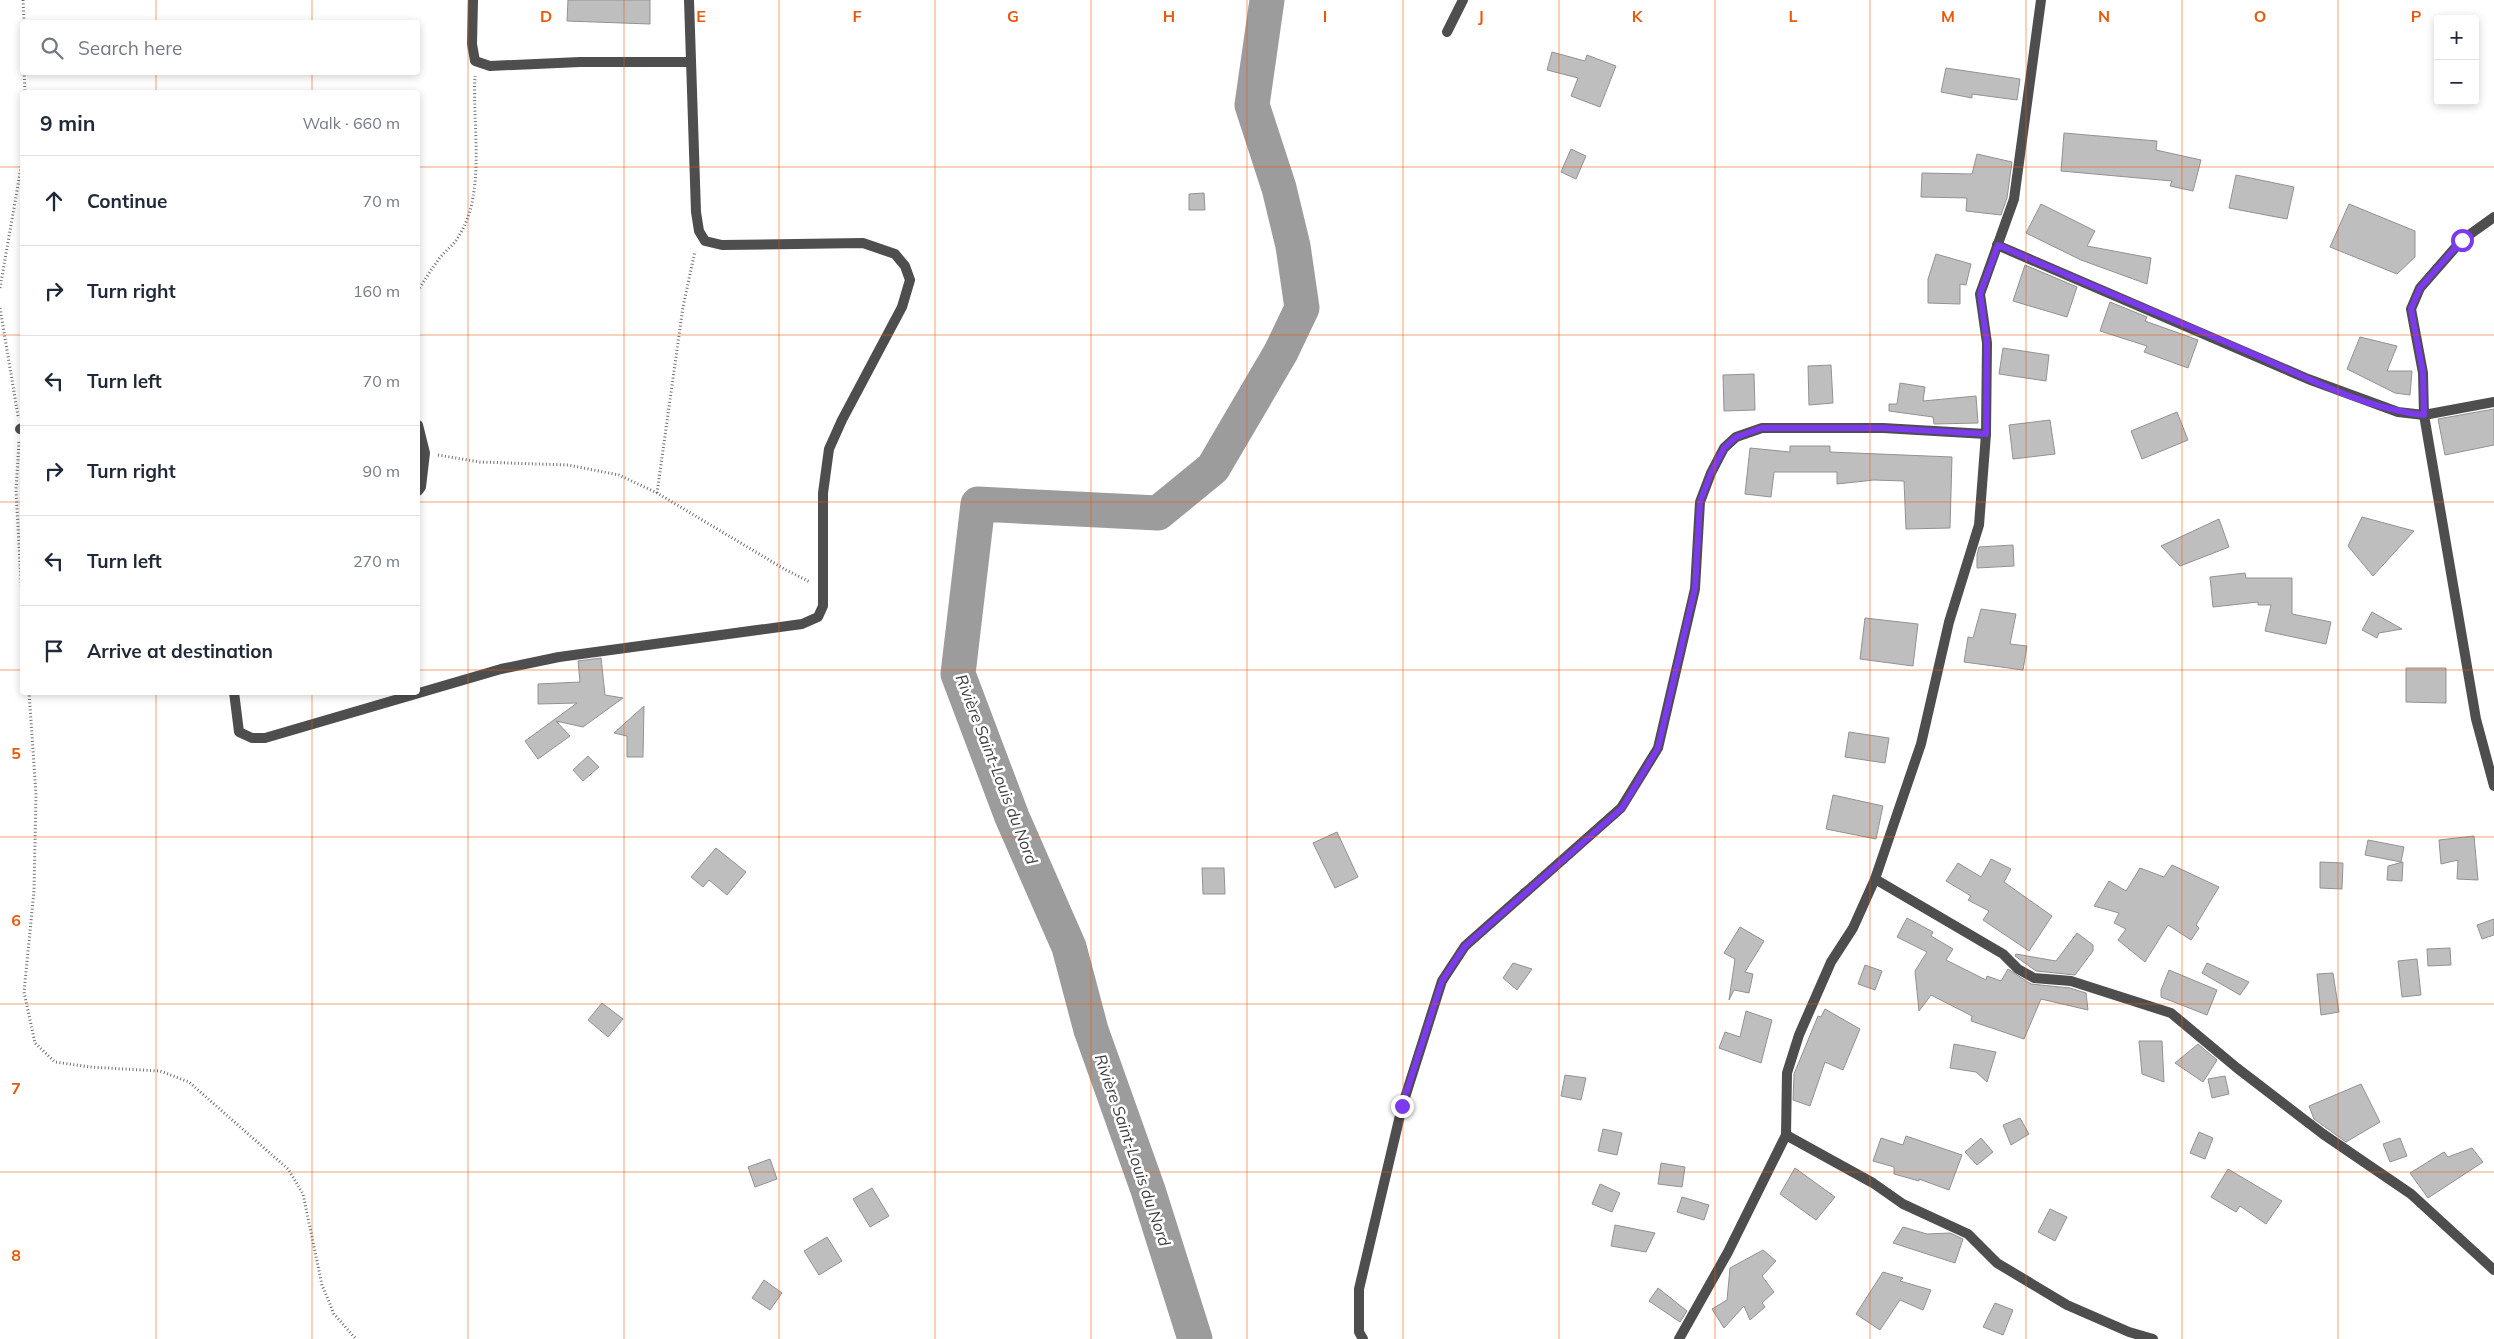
<!DOCTYPE html>
<html lang="en">
<head>
<meta charset="utf-8">
<style>
  body { margin:0; font-family:Mulish,sans-serif; background:#f2f2f3; color:#1f2937 }
  .controls { position:absolute; right:15px; top:15px; display:grid; overflow:hidden; border-radius:5px; box-shadow:0 2px 8px #0003 }
  .controls button { width:45px; height:45px; display:grid; place-items:center; padding:0; border:0; border-bottom:1px solid #e0e1e3; background:#fff; color:#1f2937; font:25px sans-serif }
  .stop { position:absolute; width:15px; height:15px; margin:-11px; border:4px solid #7c3aed; border-radius:50%; background:#fff }
  .stop.end { background:#7c3aed; border-color:#fff; box-shadow:0 1px 5px #0008 }
  .list { margin:0; padding:0; list-style:none }
  h2 { display:flex; justify-content:space-between; align-items:center; height:65px; margin:0; padding:0 20px; font-size:21px }
  h2 small { font-size:16px; font-weight:400; color:#747a83 }
  .list li { display:grid; grid-template-columns:32px 1fr auto; gap:15px; align-items:center; box-sizing:border-box; height:90px; padding:0 20px; border-top:1px solid #e0e1e3 }
  .list b { display:block; font-size:19px; white-space:nowrap }
  .list em { font-size:16px; font-style:normal; color:#747a83 }
  .icon { flex:none; width:28px; height:28px; fill:none; stroke:currentColor; stroke-width:2; stroke-linecap:round; stroke-linejoin:round }
  .map { position:relative; flex:none; width:2494px; height:1339px; overflow:hidden }
  .search { position:absolute; background:#fff; box-shadow:0 2px 8px #0003; left:20px; top:20px; width:400px; height:55px; display:flex; align-items:center; gap:12px; box-sizing:border-box; padding:0 18px; border-radius:5px; color:#747a83; font-size:19px }
  .panel { position:absolute; background:#fff; box-shadow:0 2px 8px #0003; left:20px; top:90px; width:400px; height:605px; border-radius:5px }
  .map>svg:first-child { display:block }
  .lines { fill:none; stroke-linecap:round; stroke-linejoin:round }
  .river { stroke:#9c9c9c; stroke-width:35 }
  .building { fill:#bebebe; stroke:#929292 }
  .path { stroke:#707070; stroke-width:3; stroke-dasharray:1 2.5; stroke-linecap:butt }
  .minor { stroke:#4e4e4e; stroke-width:10 }
  .route { stroke:#7c3aed; stroke-width:6 }
  .grid { fill:none; stroke:#e8590c; stroke-width:1; stroke-opacity:0.55 }
  .labels { text-anchor:middle; dominant-baseline:central; stroke-width:5; stroke-linejoin:round; paint-order:stroke }
  .water-label { font-size:16px; font-style:italic; fill:#3d3d3d; stroke:#fff }
  .grid-label { font-size:16px; text-anchor:middle; font-weight:bold; fill:#e8590c; stroke:#fff; stroke-width:5; stroke-linejoin:round; paint-order:stroke }
</style>
</head>
<body>
<div class="map">
<svg width="2494" height="1339" viewBox="0 0 2494 1339">
  <rect width="100%" height="100%" fill="#fff"/>
  <g class="lines">
    <path class="river" d="M 1195,1339 L 1148,1190 L 1091,1030 L 1069,947 L 1012,817 L 958,674 L 978,504 L 1158,513 L 1213,468 L 1281,352 L 1302,308 L 1293,246 L 1279,188 L 1252,105 L 1267,0"/>
  </g>
  <g class="building">
    <path d="M 568,0 L 650,0 L 650,24 L 567,21 Z"/>
    <path d="M 1552,52 L 1585,61 L 1587,55 L 1616,66 L 1600,107 L 1571,96 L 1578,78 L 1547,70 Z"/>
    <path d="M 1946,68 L 2020,79 L 2017,100 L 1972,94 L 1972,98 L 1941,92 Z"/>
    <path d="M 2064,133 L 2157,141 L 2156,150 L 2201,160 L 2193,191 L 2170,186 L 2172,181 L 2061,171 Z"/>
    <path d="M 1571,149 L 1586,156 L 1576,179 L 1561,172 Z"/>
    <path d="M 1977,154 L 2012,162 L 2007,198 L 2001,215 L 1966,211 L 1967,198 L 1921,197 L 1922,173 L 1972,174 Z"/>
    <path d="M 2236,175 L 2294,187 L 2287,219 L 2229,208 Z"/>
    <path d="M 1204,193 L 1205,210 L 1189,210 L 1189,194 Z"/>
    <path d="M 2041,204 L 2095,231 L 2087,246 L 2151,258 L 2147,284 L 2081,260 L 2026,233 Z"/>
    <path d="M 2349,204 L 2415,231 L 2415,257 L 2397,274 L 2330,247 Z"/>
    <path d="M 1936,254 L 1971,264 L 1966,285 L 1960,284 L 1960,304 L 1928,303 L 1928,279 Z"/>
    <path d="M 2025,265 L 2077,287 L 2067,317 L 2013,301 Z"/>
    <path d="M 2110,302 L 2147,317 L 2145,321 L 2198,340 L 2188,368 L 2144,352 L 2147,346 L 2100,331 Z"/>
    <path d="M 2360,337 L 2397,346 L 2387,371 L 2412,371 L 2410,395 L 2395,393 L 2347,369 Z"/>
    <path d="M 2003,348 L 2049,355 L 2046,381 L 1999,374 Z"/>
    <path d="M 1831,365 L 1833,403 L 1809,405 L 1808,366 Z"/>
    <path d="M 1754,374 L 1755,410 L 1724,411 L 1723,375 Z"/>
    <path d="M 1900,383 L 1925,387 L 1923,401 L 1976,396 L 1978,423 L 1934,424 L 1933,417 L 1889,411 L 1889,404 L 1897,404 Z"/>
    <path d="M 2494,409 L 2494,445 L 2445,455 L 2438,419 Z"/>
    <path d="M 2177,412 L 2188,440 L 2142,459 L 2131,431 Z"/>
    <path d="M 2050,420 L 2055,454 L 2013,459 L 2009,425 Z"/>
    <path d="M 1790,446 L 1830,446 L 1830,452 L 1952,457 L 1950,528 L 1906,529 L 1904,481 L 1874,480 L 1837,484 L 1837,472 L 1774,472 L 1771,497 L 1745,494 L 1750,448 L 1790,452 Z"/>
    <path d="M 2362,517 L 2414,531 L 2373,576 L 2348,546 Z"/>
    <path d="M 2219,519 L 2229,547 L 2180,566 L 2161,546 Z"/>
    <path d="M 2013,545 L 2014,566 L 1977,568 L 1977,555 L 1979,547 Z"/>
    <path d="M 2245,573 L 2246,578 L 2292,578 L 2292,614 L 2331,622 L 2326,644 L 2265,631 L 2271,605 L 2258,605 L 2258,602 L 2213,607 L 2210,577 Z"/>
    <path d="M 1981,609 L 2016,614 L 2010,644 L 2027,646 L 2023,670 L 1964,662 L 1968,637 L 1973,638 Z"/>
    <path d="M 2372,612 L 2402,629 L 2379,633 L 2377,638 L 2362,630 Z"/>
    <path d="M 1865,618 L 1918,624 L 1913,666 L 1860,659 Z"/>
    <path d="M 601,658 L 605,695 L 623,698 L 583,727 L 556,721 L 570,736 L 538,759 L 525,741 L 577,703 L 538,704 L 538,684 L 580,682 L 578,661 Z"/>
    <path d="M 2406,668 L 2446,668 L 2446,703 L 2406,702 Z"/>
    <path d="M 644,706 L 643,757 L 627,757 L 627,736 L 614,733 Z"/>
    <path d="M 1849,732 L 1889,738 L 1885,763 L 1845,757 Z"/>
    <path d="M 588,756 L 599,767 L 583,781 L 573,770 Z"/>
    <path d="M 1833,795 L 1883,806 L 1876,839 L 1826,829 Z"/>
    <path d="M 1337,832 L 1358,877 L 1335,888 L 1313,843 Z"/>
    <path d="M 2474,836 L 2478,880 L 2457,879 L 2458,860 L 2441,864 L 2439,840 Z"/>
    <path d="M 2368,840 L 2404,847 L 2401,862 L 2365,855 Z"/>
    <path d="M 716,848 L 746,872 L 727,895 L 709,880 L 703,887 L 691,877 Z"/>
    <path d="M 1991,859 L 2011,869 L 2004,882 L 2052,916 L 2029,951 L 1983,920 L 1989,911 L 1968,900 L 1971,896 L 1946,881 L 1958,863 L 1981,877 Z"/>
    <path d="M 2320,862 L 2343,863 L 2342,889 L 2320,888 Z"/>
    <path d="M 2403,862 L 2402,881 L 2387,880 L 2388,866 Z"/>
    <path d="M 2172,865 L 2219,887 L 2196,925 L 2199,928 L 2191,940 L 2168,925 L 2145,962 L 2118,940 L 2126,929 L 2114,923 L 2119,913 L 2094,906 L 2109,881 L 2126,891 L 2140,868 L 2164,877 Z"/>
    <path d="M 1202,868 L 1224,868 L 1225,894 L 1203,894 Z"/>
    <path d="M 1907,918 L 1933,932 L 1931,936 L 1953,949 L 1946,960 L 1986,980 L 1987,976 L 2001,981 L 2008,969 L 2031,984 L 2070,988 L 2086,993 L 2088,1010 L 2041,999 L 2024,1039 L 1971,1021 L 1972,1016 L 1931,995 L 1919,1011 L 1915,971 L 1927,952 L 1897,937 Z"/>
    <path d="M 2494,919 L 2494,935 L 2482,939 L 2477,925 Z"/>
    <path d="M 1740,927 L 1764,941 L 1745,972 L 1753,974 L 1749,993 L 1734,990 L 1729,1000 L 1735,959 L 1724,953 Z"/>
    <path d="M 2077,933 L 2093,945 L 2093,951 L 2075,975 L 2036,971 L 2015,956 L 2016,954 L 2056,961 Z"/>
    <path d="M 2450,948 L 2451,965 L 2428,966 L 2427,949 Z"/>
    <path d="M 2417,959 L 2421,995 L 2402,997 L 2398,961 Z"/>
    <path d="M 1513,963 L 1532,969 L 1517,990 L 1503,978 Z"/>
    <path d="M 2207,963 L 2249,982 L 2240,995 L 2202,973 Z"/>
    <path d="M 1865,965 L 1882,971 L 1875,990 L 1858,984 Z"/>
    <path d="M 2169,970 L 2217,990 L 2207,1015 L 2161,997 L 2161,990 Z"/>
    <path d="M 2333,973 L 2339,1012 L 2321,1015 L 2317,974 Z"/>
    <path d="M 602,1003 L 623,1019 L 608,1037 L 588,1020 Z"/>
    <path d="M 1825,1009 L 1860,1029 L 1843,1070 L 1825,1062 L 1810,1106 L 1793,1100 L 1794,1074 L 1818,1016 L 1821,1017 Z"/>
    <path d="M 1746,1011 L 1772,1020 L 1761,1063 L 1719,1048 L 1725,1032 L 1740,1037 Z"/>
    <path d="M 2139,1041 L 2162,1041 L 2164,1082 L 2142,1074 Z"/>
    <path d="M 1954,1044 L 1996,1052 L 1987,1082 L 1976,1072 L 1950,1068 Z"/>
    <path d="M 2198,1044 L 2217,1060 L 2203,1082 L 2175,1063 Z"/>
    <path d="M 1565,1075 L 1586,1078 L 1581,1100 L 1561,1096 Z"/>
    <path d="M 2225,1076 L 2229,1094 L 2212,1098 L 2208,1079 Z"/>
    <path d="M 2361,1084 L 2380,1122 L 2346,1142 L 2314,1119 L 2309,1106 Z"/>
    <path d="M 2020,1118 L 2029,1134 L 2011,1145 L 2003,1125 Z"/>
    <path d="M 1603,1129 L 1622,1133 L 1617,1155 L 1598,1151 Z"/>
    <path d="M 2199,1132 L 2213,1138 L 2205,1159 L 2190,1153 Z"/>
    <path d="M 1906,1136 L 1962,1155 L 1949,1190 L 1919,1179 L 1919,1181 L 1894,1174 L 1894,1167 L 1873,1161 L 1881,1138 L 1903,1145 Z"/>
    <path d="M 1981,1138 L 1993,1152 L 1977,1165 L 1965,1152 Z"/>
    <path d="M 2400,1138 L 2407,1156 L 2390,1162 L 2383,1144 Z"/>
    <path d="M 2472,1148 L 2483,1162 L 2428,1198 L 2410,1173 L 2444,1152 L 2448,1157 Z"/>
    <path d="M 770,1159 L 777,1179 L 755,1187 L 748,1167 Z"/>
    <path d="M 1661,1163 L 1685,1167 L 1682,1187 L 1658,1184 Z"/>
    <path d="M 1795,1168 L 1835,1197 L 1816,1220 L 1780,1194 Z"/>
    <path d="M 2228,1169 L 2282,1201 L 2266,1224 L 2240,1206 L 2236,1212 L 2211,1197 Z"/>
    <path d="M 1600,1184 L 1620,1193 L 1612,1212 L 1592,1204 Z"/>
    <path d="M 872,1188 L 889,1216 L 870,1227 L 853,1199 Z"/>
    <path d="M 1682,1197 L 1709,1205 L 1704,1220 L 1677,1212 Z"/>
    <path d="M 2050,1209 L 2067,1217 L 2055,1241 L 2038,1232 Z"/>
    <path d="M 1615,1225 L 1655,1233 L 1646,1252 L 1611,1246 Z"/>
    <path d="M 1903,1227 L 1927,1234 L 1950,1233 L 1963,1239 L 1955,1263 L 1893,1243 Z"/>
    <path d="M 827,1237 L 842,1261 L 819,1275 L 804,1251 Z"/>
    <path d="M 1763,1250 L 1776,1261 L 1762,1276 L 1774,1292 L 1762,1303 L 1765,1307 L 1750,1320 L 1744,1306 L 1724,1328 L 1712,1309 L 1727,1300 L 1730,1268 Z"/>
    <path d="M 1883,1272 L 1903,1278 L 1900,1281 L 1931,1290 L 1923,1310 L 1900,1300 L 1880,1330 L 1856,1314 Z"/>
    <path d="M 764,1280 L 782,1293 L 770,1310 L 752,1298 Z"/>
    <path d="M 1658,1288 L 1687,1311 L 1680,1322 L 1649,1301 Z"/>
    <path d="M 1995,1303 L 2013,1310 L 2003,1335 L 1983,1327 Z"/>
  </g>
  <g class="lines">
    <g class="path">
      <path d="M 23,0 L 24,22"/>
      <path d="M 24,72 L 25,92"/>
      <path d="M 0,288 L 22,162"/>
      <path d="M 418,291 C 424,281 430,271 437,262 C 442,253 452,247 457,239 C 487,195 472,127 475,76"/>
      <path d="M 0,308 L 18,416"/>
      <path d="M 19,442 L 16,490 L 22,600"/>
      <path d="M 438,455 L 480,462 L 568,465 L 619,475 L 657,493 L 786,570 L 810,582"/>
      <path d="M 657,493 L 683,307 L 695,251"/>
      <path d="M 29,692 L 36,794 L 34,891 L 24,992 L 35,1043 L 55,1062 L 90,1067 L 160,1071 L 189,1082 L 288,1169 L 303,1194 L 322,1285 L 334,1314 L 356,1339"/>
    </g>
    <g class="minor">
      <path d="M 473,0 L 472,44 L 475,61 L 490,66 L 580,62 L 690,62"/>
      <path d="M 1447,32 L 1463,0"/>
      <path d="M 1997,245 L 2308,379 L 2398,412 L 2424,415 L 2423,373 L 2411,309 L 2420,288 L 2462,240 L 2494,217"/>
      <path d="M 2494,402 L 2424,415 L 2476,719 L 2494,786"/>
      <path d="M 418,425 L 425,453 L 421,487 L 418,491"/>
      <path d="M 20,429 L 22,428"/>
      <path d="M 234,692 L 239,732 L 252,738 L 265,738 L 501,669 L 559,657 L 802,624 L 818,617 L 823,606 L 823,493 L 829,449 L 842,420 L 902,307 L 910,280 L 905,266 L 895,254 L 863,243 L 722,245 L 705,241 L 699,231 L 696,212 L 689,0"/>
      <path d="M 1875,879 L 2003,954 L 2018,969 L 2034,978 L 2071,981 L 2171,1013 L 2237,1068 L 2323,1134 L 2411,1194 L 2494,1270"/>
      <path d="M 1786,1135 L 1873,1183 L 1903,1204 L 1968,1234 L 1997,1263 L 2067,1305 L 2129,1332 L 2153,1339"/>
      <path d="M 1363,1339 L 1359,1332 L 1359,1289 L 1402,1107 L 1442,981 L 1465,946 L 1621,808 L 1658,748 L 1695,589 L 1700,502 L 1711,473 L 1724,448 L 1736,437 L 1762,428 L 1883,428 L 1986,434"/>
      <path d="M 1679,1339 L 1728,1252 L 1786,1135 L 1787,1073 L 1799,1035 L 1831,962 L 1853,928 L 1875,879 L 1921,744 L 1949,622 L 1979,525 L 1986,434 L 1987,343 L 1980,294 L 2014,199 L 2041,0"/>
    </g>
  </g>
  <g class="lines">
    <path class="route" d="M 1402,1106 L 1442,981 L 1465,946 L 1622,808 L 1658,748 L 1695,588 L 1700,502 L 1711,473 L 1724,448 L 1736,437 L 1762,428 L 1883,428 L 1986,434 L 1987,343 L 1980,294 L 1998,245 C 2082,282 2168,317 2253,354 C 2308,378 2363,408 2424,415 L 2423,373 L 2411,309 L 2420,288 L 2462,240"/>
  </g>
  <path class="grid" d="M 156,0 L 156,22M 312,0 L 312,22M 468,0 L 468,1339M 624,0 L 624,1339M 779,0 L 779,1339M 935,0 L 935,1339M 1091,0 L 1091,1339M 1247,0 L 1247,1339M 1403,0 L 1403,1339M 1559,0 L 1559,1339M 1715,0 L 1715,1339M 1870,0 L 1870,1339M 2026,0 L 2026,1339M 2182,0 L 2182,1339M 2338,0 L 2338,1339M 156,72 L 156,92M 312,72 L 312,92M 0,167 L 22,167M 418,167 L 2494,167M 0,335 L 22,335M 418,335 L 2494,335M 0,502 L 22,502M 418,502 L 2494,502M 0,670 L 22,670M 418,670 L 2494,670M 156,692 L 156,1339M 312,692 L 312,1339M 0,837 L 2494,837M 0,1004 L 2494,1004M 0,1172 L 2494,1172"/>
  <g class="labels">
    <g class="water-label">
      <text transform="translate(997 769) rotate(69)">Rivière Saint-Louis du Nord</text>
      <text transform="translate(1133 1150) rotate(71)">Rivière Saint-Louis du Nord</text>
    </g>
  </g>
  <g class="grid-label">
    <text x="546" y="22">D</text>
    <text x="701" y="22">E</text>
    <text x="857" y="22">F</text>
    <text x="1013" y="22">G</text>
    <text x="1169" y="22">H</text>
    <text x="1325" y="22">I</text>
    <text x="1481" y="22">J</text>
    <text x="1637" y="22">K</text>
    <text x="1793" y="22">L</text>
    <text x="1948" y="22">M</text>
    <text x="2104" y="22">N</text>
    <text x="2260" y="22">O</text>
    <text x="2416" y="22">P</text>
    <text x="16" y="759">5</text>
    <text x="16" y="926">6</text>
    <text x="16" y="1094">7</text>
    <text x="16" y="1261">8</text>
  </g>
</svg>
<div class="controls">
<button>+</button>
<button>−</button>
</div>
<div class="stop" style="left:2462px;top:240px"></div>
<div class="stop end" style="left:1402px;top:1106px"></div>
<div class="search"><svg class="icon" aria-label="search" viewBox="0 0 24 24"><circle cx="10" cy="10" r="6"/><path d="M15 15l6 6"/></svg>Search here</div>
<section class="panel">
<h2>9 min<small>Walk · 660 m</small></h2>
<ul class="list">
<li><svg class="icon" aria-label="ahead" viewBox="0 0 24 24"><path d="M12 20V5M6 11l6-6 6 6"/></svg><div><b>Continue</b></div><em>70 m</em></li>
<li><svg class="icon" aria-label="right" viewBox="0 0 24 24"><path d="M7 20v-9h11M14 6l5 5-5 5"/></svg><div><b>Turn right</b></div><em>160 m</em></li>
<li><svg class="icon" aria-label="left" viewBox="0 0 24 24"><path d="M17 20v-9H6M10 6l-5 5 5 5"/></svg><div><b>Turn left</b></div><em>70 m</em></li>
<li><svg class="icon" aria-label="right" viewBox="0 0 24 24"><path d="M7 20v-9h11M14 6l5 5-5 5"/></svg><div><b>Turn right</b></div><em>90 m</em></li>
<li><svg class="icon" aria-label="left" viewBox="0 0 24 24"><path d="M17 20v-9H6M10 6l-5 5 5 5"/></svg><div><b>Turn left</b></div><em>270 m</em></li>
<li><svg class="icon" aria-label="arrive" viewBox="0 0 24 24"><path d="M6 21V4h12l-3 4 3 4H6"/></svg><div><b>Arrive at destination</b></div></li>
</ul>
</section>
</div>
</body>
</html>
